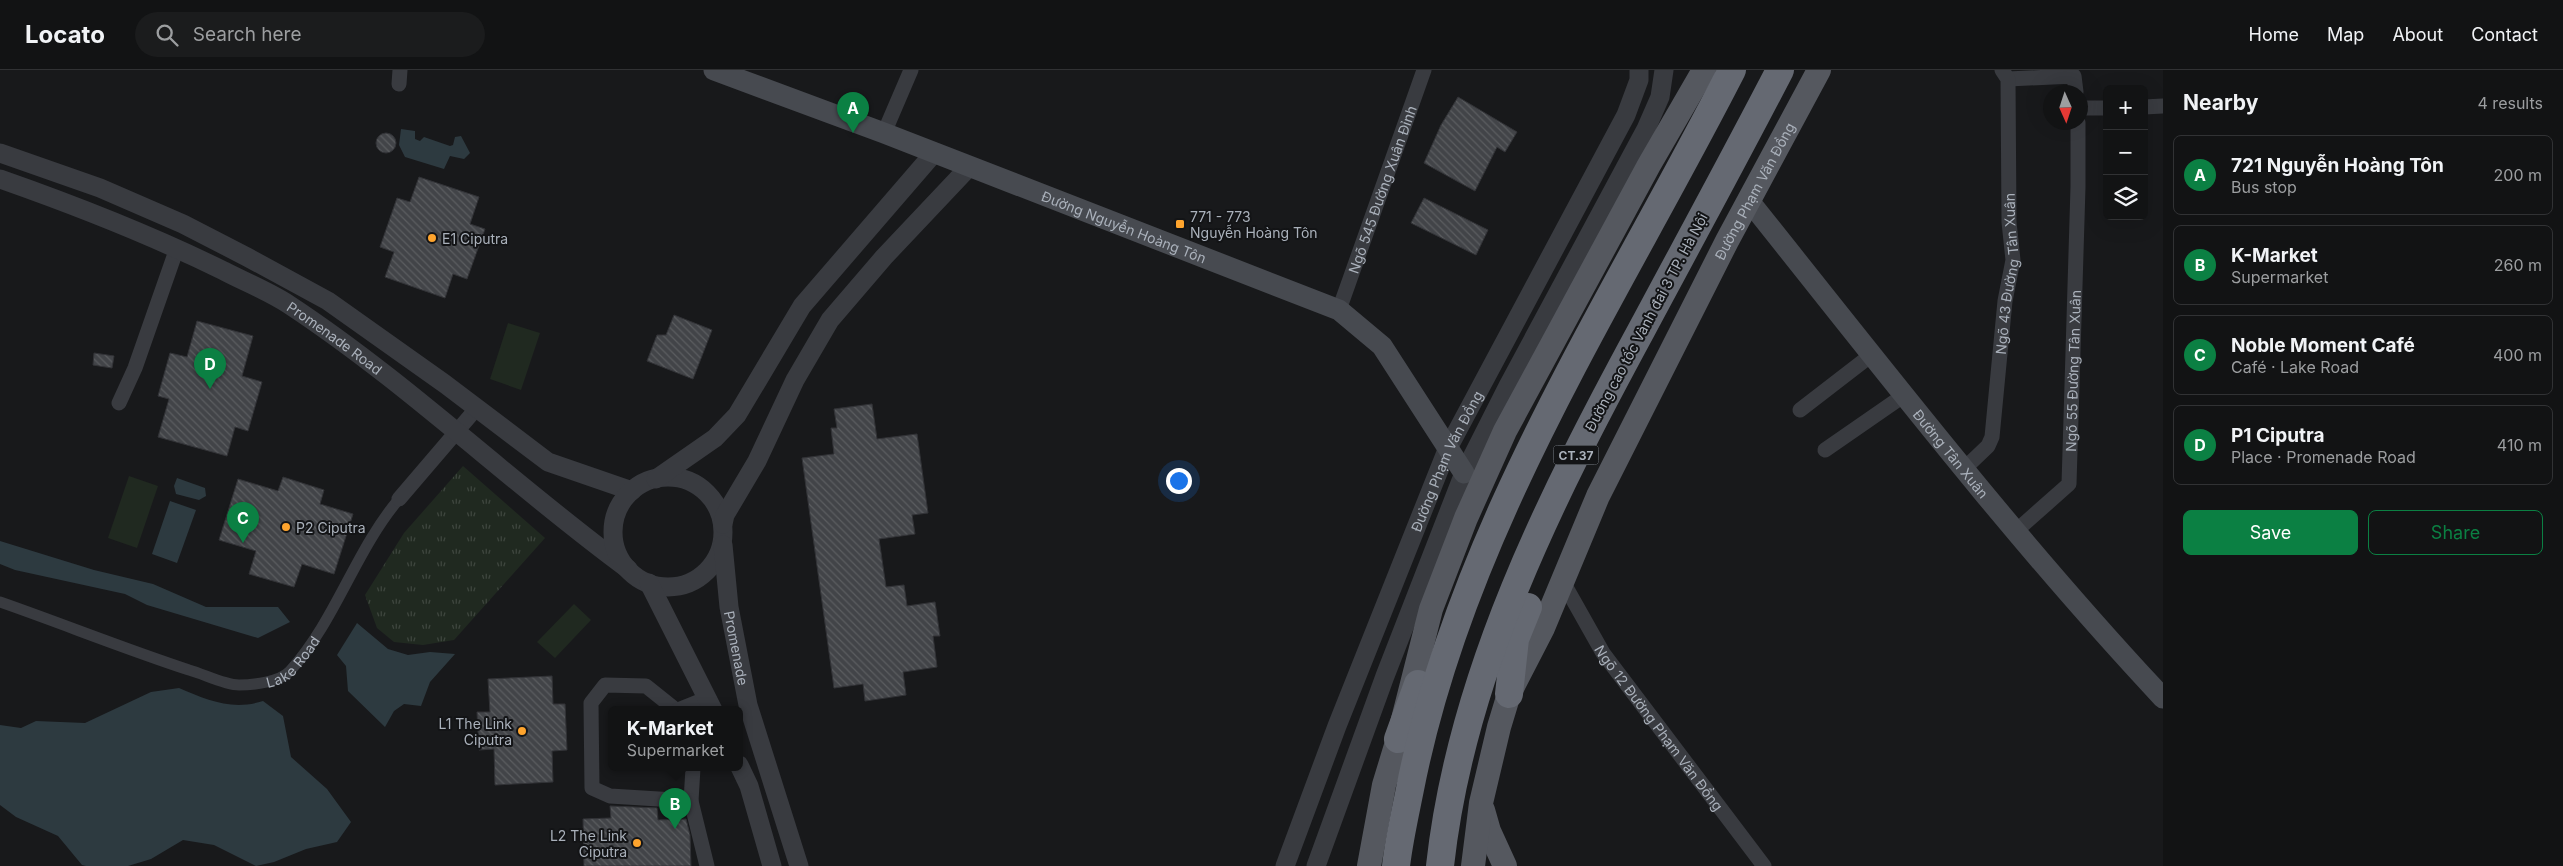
<!DOCTYPE html>
<html lang="en">
<head>
<meta charset="utf-8">
<style>
  body { margin:0; font-family:Inter,sans-serif; background:#1b1c1d; color:#f1f3f6 }
  .controls { position:absolute; right:15px; top:15px; display:grid; overflow:hidden; border-radius:8px; box-shadow:0 5px 20px #0002 }
  .controls button { width:45px; height:45px; display:grid; place-items:center; padding:0; border:0; border-bottom:1px solid #313234; background:#121314; color:#f1f3f6; font:25px sans-serif }
  .compass { position:absolute; left:2043px; top:15px; width:45px; height:45px; border-radius:50%; background:#121314; box-shadow:0 5px 20px #0002; rotate:177deg }
  .you { position:absolute; left:1178px; top:410px; width:18px; height:18px; margin:-12px; border:4px solid #fff; border-radius:50%; background:#1a73e8; box-shadow:0 0 0 8px #1a73e833 }
  .badge { display:grid; place-items:center; width:32px; height:32px; border-radius:50%; background:#0b8043; color:#fff; font-size:16px; font-weight:700 }
  .pin { position:absolute; translate:-50% -41px; filter:drop-shadow(0 1px 2px #0008) }
  .pin::after { content:''; position:absolute; top:26px; width:18px; height:15px; background:inherit; clip-path:polygon(0 0,100% 0,50% 100%) }
  .popup { position:absolute; left:608px; top:636px; width:135px; height:65px; box-sizing:border-box; display:grid; place-content:center; border-radius:8px; background:#121314; filter:drop-shadow(0 1px 4px #0005); font-size:16px; white-space:nowrap; color:#9c9ea0 }
  .popup b { font-size:19px; color:#f1f3f6 }
  .popup::after { content:''; position:absolute; left:50%; top:100%; margin-left:-10px; border:10px solid transparent; border-top-color:#121314 }
  .list { margin:0; padding:0; list-style:none }
  h2 { display:flex; justify-content:space-between; align-items:center; height:65px; margin:0; padding:0 20px; font-size:21px }
  h2 small { font-size:16px; font-weight:400; color:#9c9ea0 }
  .list li { display:grid; grid-template-columns:32px 1fr auto; gap:15px; align-items:center; box-sizing:border-box; height:80px; margin:0 10px 10px; padding:0 10px; border:1px solid #313234; border-radius:8px }
  .list b { display:block; font-size:19px; white-space:nowrap }
  .list p { margin:0; font-size:16px; white-space:nowrap; color:#9c9ea0 }
  .list em { font-size:16px; font-style:normal; color:#9c9ea0 }
  .actions { display:flex; gap:10px; padding:15px 20px }
  .actions a { flex:1; padding:11px 0; border:1px solid #0b8043; border-radius:8px; text-align:center; font-size:18px; color:#0b8043 }
  .actions .main { background:#0b8043; color:#fff }
  .icon { flex:none; width:28px; height:28px; fill:none; stroke:currentColor; stroke-width:2; stroke-linecap:round; stroke-linejoin:round }
  .map { position:relative; flex:none; width:2163px; height:796px; overflow:hidden }
  header { display:flex; align-items:center; gap:30px; box-sizing:border-box; height:70px; padding:0 25px; background:#121314; border-bottom:1px solid #313234 }
  header strong { font-size:24px }
  nav { display:flex; gap:28px; margin-inline-start:auto; font-size:18px }
  .search { width:350px; height:45px; background:#1b1c1d; display:flex; align-items:center; gap:12px; box-sizing:border-box; padding:0 18px; border-radius:28px; color:#9c9ea0; font-size:19px }
  main { display:flex }
  aside { flex:1; background:#121314 }
  .map>svg:first-child { display:block }
  .grass { fill:url(#grass-tufts) }
  .garden { fill:#202920 }
  .water { fill:#2d3a40 }
  .building { fill:url(#building-back-hatch); stroke:#323337 }
  .lines { fill:none; stroke-linecap:round; stroke-linejoin:round }
  .pedestrian { stroke:#393b40; stroke-width:11 }
  .minor { stroke:#393b40; stroke-width:15 }
  .tertiary { stroke:#393b40; stroke-width:19 }
  .secondary { stroke:#474a50; stroke-width:21 }
  .primary { stroke:#55585f; stroke-width:24 }
  .motorway { stroke:#656972; stroke-width:28 }
  .poi-dot { fill:#fea42d; stroke:#131416; stroke-width:2 }
  .labels { text-anchor:middle; dominant-baseline:central; stroke-width:4; stroke-linejoin:round; paint-order:stroke }
  .shield { fill:#131416; stroke:#7d828a; stroke-width:1 }
  .shield-label { font-size:12px; font-weight:bold; fill:#aab1bb }
  .street-label { font-size:14px; fill:#aab1bb; stroke:#131416 }
  .poi-label { font-size:14px; fill:#aab1bb; stroke:#131416; text-anchor:start }
</style>
</head>
<body>
<header>
<strong>Locato</strong>
<div class="search"><svg class="icon" aria-label="search" viewBox="0 0 24 24"><circle cx="10" cy="10" r="6"/><path d="M15 15l6 6"/></svg>Search here</div>
<nav><a>Home</a><a>Map</a><a>About</a><a>Contact</a></nav>
</header>
<main>
<div class="map">
<svg width="2163" height="796" viewBox="0 0 2163 796">
  <defs>
    <pattern id="grass-tufts" width="24" height="20" patternUnits="userSpaceOnUse" patternTransform="scale(1.25)"><rect width="24" height="20" fill="#202920"/><path d="M3 7l-1-3M5 7V3M7 7l1-3M15 17l-1-3M17 17v-4M19 17l1-3" fill="none" stroke="#3e463e"/></pattern>
    <pattern id="building-back-hatch" width="6" height="6" patternUnits="userSpaceOnUse" patternTransform="scale(1.25)"><rect width="6" height="6" fill="#424448"/><path d="M-1 5l2 2M0 0l6 6M5-1l2 2" fill="none" stroke="#5b5d60"/></pattern>
  </defs>
  <rect width="100%" height="100%" fill="#18191b"/>
  <path class="grass" d="M 463,396 L 545,468 L 454,570 L 423,575 L 394,572 L 377,558 L 365,525 L 404,463 Z"/>
  <g class="garden">
    <path d="M 508,253 L 540,263 L 521,320 L 490,309 Z"/>
    <path d="M 129,406 L 158,416 L 137,478 L 108,468 Z"/>
    <path d="M 574,534 L 591,550 L 555,588 L 537,572 Z"/>
  </g>
  <g class="water">
    <path d="M 401,59 L 415,61 L 415,69 L 420,71 L 424,67 L 450,76 L 453,75 L 455,67 L 461,66 L 470,83 L 464,89 L 450,86 L 444,99 L 405,87 L 399,75 Z"/>
    <path d="M 177,408 L 205,418 L 206,426 L 199,430 L 176,424 L 174,416 Z"/>
    <path d="M 170,431 L 196,440 L 177,493 L 152,484 Z"/>
    <path d="M 0,471 L 94,500 L 153,514 L 206,537 L 278,537 L 290,552 L 258,568 L 147,535 L 125,524 L 15,500 L 0,494 Z"/>
    <path d="M 357,553 L 388,579 L 408,585 L 430,582 L 455,584 L 430,612 L 421,636 L 404,634 L 394,641 L 385,657 L 348,621 L 346,596 L 337,585 Z"/>
    <path d="M 179,618 C 207,630 232,641 263,631 L 283,646 L 291,687 L 327,719 L 351,752 L 337,772 L 306,779 L 274,792 L 256,796 L 214,775 L 183,770 L 151,789 L 128,796 L 86,796 L 82,795 L 58,766 L 16,747 L 0,735 L 0,655 L 21,658 L 36,651 L 85,653 L 151,622 Z"/>
  </g>
  <g class="building">
    <path d="M 1458,27 L 1517,62 L 1505,82 L 1497,77 L 1475,121 L 1424,93 L 1441,55 Z"/>
    <circle cx="386" cy="73" r="10"/>
    <path d="M 419,107 L 479,127 L 470,154 L 485,159 L 467,209 L 453,204 L 445,228 L 385,207 L 394,182 L 380,177 L 397,128 L 410,132 Z"/>
    <path d="M 1424,128 L 1488,160 L 1476,185 L 1411,153 Z"/>
    <path d="M 674,245 L 712,260 L 693,309 L 647,291 L 657,265 L 666,265 Z"/>
    <path d="M 197,251 L 253,266 L 242,306 L 262,312 L 248,361 L 235,357 L 227,386 L 158,367 L 169,329 L 158,326 L 170,283 L 187,287 Z"/>
    <path d="M 94,283 L 114,286 L 112,298 L 93,295 Z"/>
    <path d="M 872,334 L 877,369 L 917,364 L 928,443 L 912,445 L 915,464 L 879,469 L 886,517 L 904,515 L 907,536 L 935,532 L 940,566 L 933,566 L 937,597 L 903,602 L 906,625 L 865,631 L 863,614 L 834,618 L 802,388 L 834,384 L 831,358 L 837,358 L 834,339 Z"/>
    <path d="M 283,407 L 324,420 L 320,434 L 353,444 L 334,504 L 302,494 L 294,517 L 249,504 L 256,481 L 219,470 L 238,409 L 278,421 Z"/>
    <path d="M 552,606 L 553,634 L 565,634 L 567,680 L 552,681 L 553,712 L 495,715 L 494,679 L 479,680 L 477,642 L 490,642 L 488,609 Z"/>
    <path d="M 610,736 L 657,738 L 658,750 L 686,749 L 690,765 L 691,796 L 584,796 L 583,749 L 611,748 Z"/>
  </g>
  <g class="lines">
    <path class="pedestrian" id="s1" d="M 0,532 C 63,554 125,579 189,600 C 204,604 224,615 239,615 C 253,615 280,612 290,601 C 336,550 355,481 399,429"/>
    <g class="minor">
      <path d="M 2008,9 L 2074,6 L 2076,22"/>
      <path d="M 399,14 L 400,0"/>
      <path d="M 2144,37 L 2163,36"/>
      <path d="M 2080,38 L 2107,38"/>
      <path d="M 884,63 L 911,0"/>
      <path id="s2" d="M 1339,240 L 1424,0"/>
      <path d="M 119,333 L 135,298 L 177,178"/>
      <path d="M 1800,340 L 1870,286"/>
      <path d="M 1825,380 L 1903,326"/>
      <path id="s3" d="M 1965,398 L 1988,376 L 1992,367 L 2005,231 L 2013,190 L 2009,152 L 2008,9 L 2002,0"/>
      <path d="M 399,429 L 476,339"/>
      <path id="s4" d="M 2016,461 L 2069,414 L 2078,117 L 2078,52"/>
      <path id="s5" d="M 1563,512 L 1603,583 L 1764,796"/>
      <path d="M 676,640 L 646,616 L 605,615 L 591,633 L 592,718 L 610,726 L 691,731 L 693,698"/>
      <path d="M 678,640 L 708,628"/>
      <path d="M 691,731 L 707,796"/>
    </g>
    <g class="tertiary">
      <path d="M 0,83 L 100,118 L 183,154 L 247,187 L 328,231 L 445,314 L 548,392 L 632,421"/>
      <path id="s6" d="M 0,109 C 77,136 151,165 224,201 C 245,212 268,221 288,234 C 408,313 512,414 628,499"/>
      <circle cx="668" cy="462" r="55"/>
      <path d="M 656,409 L 715,368 L 737,345 L 802,236 L 934,83"/>
      <path d="M 723,454 L 725,445 L 757,391 L 795,310 L 830,250 L 884,187 L 970,96"/>
      <path id="s7" d="M 723,475 L 729,537 L 748,635 L 799,796"/>
      <path d="M 649,513 L 713,640"/>
      <path d="M 739,695 L 749,716 L 772,796"/>
      <path id="s8" d="M 1285,796 L 1337,656 L 1447,380 L 1626,45 L 1639,10 L 1639,0"/>
      <path d="M 1316,796 L 1385,606 L 1464,403 L 1508,316 L 1646,59 L 1660,27 L 1664,0"/>
    </g>
    <g class="secondary">
      <path id="s9" d="M 714,0 L 884,63 L 1339,240 L 1382,276 L 1464,403"/>
      <path id="s10" d="M 1750,132 C 1884,300 2016,471 2163,628"/>
    </g>
    <g class="primary">
      <path d="M 1483,740 L 1489,761 L 1505,796"/>
      <path d="M 1369,796 L 1384,715 L 1398,669 L 1431,539 L 1466,448 L 1505,361 L 1649,95 L 1704,0"/>
      <path id="s11" d="M 1473,796 L 1481,733 L 1499,657 L 1509,624 L 1543,558 L 1598,426 L 1727,171 L 1819,0"/>
    </g>
    <g class="motorway">
      <path d="M 1509,624 L 1515,569 L 1528,537"/>
      <path d="M 1398,669 L 1418,614"/>
      <path d="M 1396,796 C 1399,770 1405,744 1410,719 C 1461,458 1613,233 1732,0"/>
      <path d="M 1440,796 C 1461,604 1551,427 1642,259 C 1688,173 1735,87 1780,0"/>
    </g>
  </g>
  <g class="poi-dot">
    <rect x="1175" y="149" width="10" height="10" rx="2.5"/>
    <circle cx="432" cy="168" r="5"/>
    <circle cx="286" cy="457" r="5"/>
    <circle cx="522" cy="661" r="5"/>
    <circle cx="637" cy="773" r="5"/>
  </g>
  <g class="labels">
    <rect class="shield" x="1553.5" y="375.5" width="45" height="19" rx="4"/>
    <g class="shield-label">
      <text x="1576" y="385">CT.37</text>
    </g>
    <g class="street-label">
      <text stroke="none"><textPath href="#s2" startOffset="128">Ngõ 545 Đường Xuân Đỉnh</textPath></text>
      <text stroke="none"><textPath href="#s11" startOffset="736">Đường Phạm Văn Đồng</textPath></text>
      <text stroke="none"><textPath href="#s9" startOffset="439">Đường Nguyễn Hoàng Tôn</textPath></text>
      <text stroke="none"><textPath href="#s3" startOffset="206">Ngõ 43 Đường Tân Xuân</textPath></text>
      <text transform="translate(1646 252) rotate(-62)">Đường cao tốc Vành đai 3 TP. Hà Nội</text>
      <text stroke="none"><textPath href="#s6" startOffset="372">Promenade Road</textPath></text>
      <text stroke="none"><textPath href="#s4" startOffset="184">Ngõ 55 Đường Tân Xuân</textPath></text>
      <text stroke="none"><textPath href="#s10" startOffset="322">Đường Tân Xuân</textPath></text>
      <text stroke="none"><textPath href="#s8" startOffset="436">Đường Phạm Văn Đồng</textPath></text>
      <text stroke="none"><textPath href="#s7" startOffset="104">Promenade</textPath></text>
      <text stroke="none"><textPath href="#s1" startOffset="315">Lake Road</textPath></text>
      <text stroke="none"><textPath href="#s5" startOffset="175">Ngõ 12 Đường Phạm Văn Đồng</textPath></text>
    </g>
    <g class="poi-label">
      <text x="1190" y="146">771 - 773<tspan x="1190" dy="16">Nguyễn Hoàng Tôn</tspan></text>
      <text x="442" y="168">E1 Ciputra</text>
      <text x="296" y="457">P2 Ciputra</text>
      <text x="512" y="653" text-anchor="end">L1 The Link<tspan x="512" dy="16">Ciputra</tspan></text>
      <text x="627" y="765" text-anchor="end">L2 The Link<tspan x="627" dy="16">Ciputra</tspan></text>
    </g>
  </g>
</svg>
<div class="controls">
<button>+</button>
<button>−</button>
<button><svg class="icon" aria-label="layers" viewBox="0 0 24 24"><path d="M12 4l9 5-9 5-9-5zM3 14l9 5 9-5"/></svg></button>
</div>
<svg class="compass" viewBox="-18 -18 36 36"><path d="M0-13l5 13h-10z" fill="#e53935"/><path d="M0 13l5-13h-10z" fill="#9c9ea0"/></svg>
<div class="you"></div>
<div class="pin badge" style="left:853px;top:63px">A</div>
<div class="pin badge" style="left:675px;top:759px">B</div>
<div class="popup"><b>K-Market</b>Supermarket</div>
<div class="pin badge" style="left:243px;top:473px">C</div>
<div class="pin badge" style="left:210px;top:319px">D</div>
</div>
<aside>
<h2>Nearby<small>4 results</small></h2>
<ul class="list">
<li><span class="badge">A</span><div><b>721 Nguyễn Hoàng Tôn</b><p>Bus stop</p></div><em>200 m</em></li>
<li><span class="badge">B</span><div><b>K-Market</b><p>Supermarket</p></div><em>260 m</em></li>
<li><span class="badge">C</span><div><b>Noble Moment Café</b><p>Café · Lake Road</p></div><em>400 m</em></li>
<li><span class="badge">D</span><div><b>P1 Ciputra</b><p>Place · Promenade Road</p></div><em>410 m</em></li>
</ul>
<div class="actions"><a class="main">Save</a><a>Share</a></div>
</aside>
</main>
</body>
</html>
